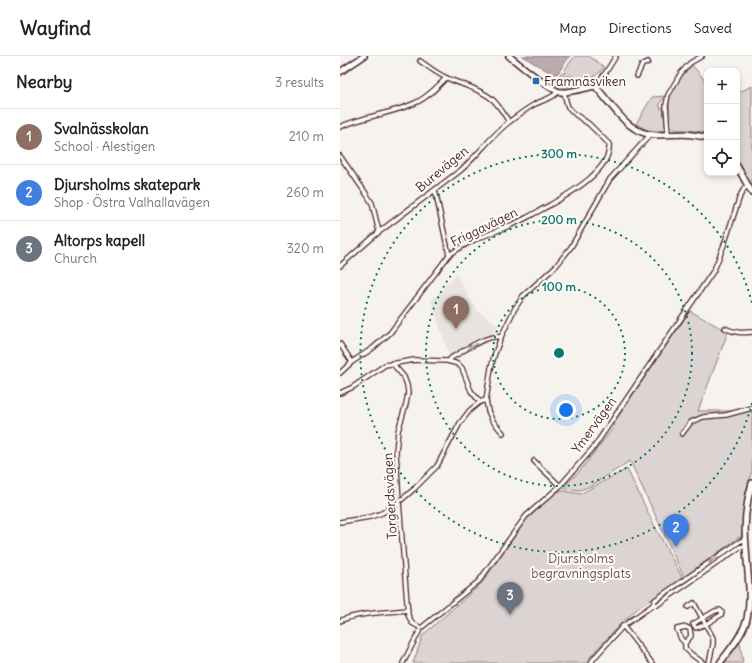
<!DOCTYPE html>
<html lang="en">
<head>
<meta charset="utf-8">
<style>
  body { margin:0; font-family:Delius,sans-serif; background:#f2f2f2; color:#222 }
  .controls { position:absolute; right:12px; top:12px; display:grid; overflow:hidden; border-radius:8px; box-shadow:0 2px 6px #0003 }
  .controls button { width:36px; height:36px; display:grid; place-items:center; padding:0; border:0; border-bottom:1px solid #e0e0e0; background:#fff; color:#222; font:20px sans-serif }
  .you { position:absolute; left:226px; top:354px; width:14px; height:14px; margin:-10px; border:3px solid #fff; border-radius:50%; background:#1a73e8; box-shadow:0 0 0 6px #1a73e833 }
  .badge { display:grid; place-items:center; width:26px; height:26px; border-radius:50%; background:#2563eb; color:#fff; font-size:13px; font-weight:700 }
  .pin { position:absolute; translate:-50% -33px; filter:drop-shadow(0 1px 2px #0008) }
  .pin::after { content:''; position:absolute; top:21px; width:14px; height:12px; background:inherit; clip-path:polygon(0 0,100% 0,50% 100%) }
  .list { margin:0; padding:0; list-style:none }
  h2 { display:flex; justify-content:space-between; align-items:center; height:52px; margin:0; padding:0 16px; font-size:17px }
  h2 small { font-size:13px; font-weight:400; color:#767676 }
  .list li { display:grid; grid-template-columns:26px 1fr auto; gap:12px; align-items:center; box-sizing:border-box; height:56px; padding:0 16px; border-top:1px solid #e0e0e0 }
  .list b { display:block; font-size:15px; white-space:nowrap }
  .list p { margin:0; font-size:13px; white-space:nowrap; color:#767676 }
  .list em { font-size:13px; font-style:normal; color:#767676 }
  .icon { flex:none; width:22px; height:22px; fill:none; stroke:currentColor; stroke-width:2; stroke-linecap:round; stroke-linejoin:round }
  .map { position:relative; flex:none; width:412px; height:607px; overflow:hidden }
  header { display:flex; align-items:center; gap:24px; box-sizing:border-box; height:56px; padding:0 20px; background:#fff; border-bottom:1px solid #e0e0e0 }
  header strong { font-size:19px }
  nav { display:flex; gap:22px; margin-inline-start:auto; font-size:14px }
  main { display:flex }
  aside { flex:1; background:#fff }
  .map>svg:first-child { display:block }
  .built { fill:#e9e3e0 }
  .green { fill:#dcd4d2; stroke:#937a7e }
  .water { fill:#bbabac; stroke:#8e7378 }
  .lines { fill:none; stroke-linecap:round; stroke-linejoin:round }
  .street-casing { stroke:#4a1f2b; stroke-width:6 }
  .secondary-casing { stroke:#4a1f2b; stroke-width:8 }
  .street { stroke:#fdfcf7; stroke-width:3.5 }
  .secondary { stroke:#fdfcf7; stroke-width:5 }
  .oneway { fill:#ac999b }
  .ring { fill:none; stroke:#0f766e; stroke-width:2; stroke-dasharray:2 4 }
  .poi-dot { fill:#1f6fb2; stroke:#fdfcf7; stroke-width:1.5 }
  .labels { text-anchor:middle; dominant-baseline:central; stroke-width:4; stroke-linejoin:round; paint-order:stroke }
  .poi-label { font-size:13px; fill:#4a1f2b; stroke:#fdfcf7; text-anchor:start }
  .street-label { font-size:13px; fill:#4a1f2b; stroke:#fdfcf7 }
  .park-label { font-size:13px; fill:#6e4c55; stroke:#fdfcf7 }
  .centre { fill:#0f766e; stroke:#fdfcf7; stroke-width:2 }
  .ring-label { font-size:12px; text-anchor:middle; font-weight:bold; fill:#0f766e; stroke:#fdfcf7; stroke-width:4; stroke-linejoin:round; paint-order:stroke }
</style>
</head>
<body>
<header>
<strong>Wayfind</strong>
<nav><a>Map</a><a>Directions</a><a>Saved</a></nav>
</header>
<main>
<aside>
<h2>Nearby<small>3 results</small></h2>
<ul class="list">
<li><span class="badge" style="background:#8d6e63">1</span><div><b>Svalnässkolan</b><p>School · Alestigen</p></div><em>210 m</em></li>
<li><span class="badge" style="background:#3f7fe0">2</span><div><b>Djursholms skatepark</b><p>Shop · Östra Valhallavägen</p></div><em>260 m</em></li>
<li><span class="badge" style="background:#6b7280">3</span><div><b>Altorps kapell</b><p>Church</p></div><em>320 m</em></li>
</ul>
</aside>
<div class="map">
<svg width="412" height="607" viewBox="0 0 412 607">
  <rect width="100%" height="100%" fill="#f6f3ef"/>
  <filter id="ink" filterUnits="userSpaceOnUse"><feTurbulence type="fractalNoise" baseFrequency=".025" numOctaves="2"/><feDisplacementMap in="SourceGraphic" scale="8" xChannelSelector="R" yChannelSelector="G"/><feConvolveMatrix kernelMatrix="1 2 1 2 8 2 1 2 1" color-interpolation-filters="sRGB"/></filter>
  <g filter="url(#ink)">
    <path class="built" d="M 116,218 L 137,254 L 159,270 L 149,281 L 110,302 L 91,245 Z"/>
    <g class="green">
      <path d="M 235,0 L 249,0 L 264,11 C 259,21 237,30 226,31 C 221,31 217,30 213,28 L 216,24 L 217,24 L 218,28 C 223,31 229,28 235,26 L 235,25 L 233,20 L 224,20 L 220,22 L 219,21 L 221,17 L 225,17 L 225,13 Z"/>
      <path d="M 352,9 L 367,27 L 367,77 L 348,74 L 338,74 L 332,72 C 328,66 328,61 329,54 C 329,51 329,47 329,44 C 332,32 344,17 352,9 Z"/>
      <path d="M 412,30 L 412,128 L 410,128 L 397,104 L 397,37 Z"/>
      <path d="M 325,40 L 320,47 L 320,52 L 323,52 L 326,72 L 325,74 C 312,76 308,75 296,68 L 312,41 Z"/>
      <path d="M 350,255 L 388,276 L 358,355 L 412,355 L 412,415 L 405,438 L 402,479 L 344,521 L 290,405 L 251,430 L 240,434 L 224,433 L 228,426 L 239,416 L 274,371 L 273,368 Z"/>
      <path d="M 287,413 L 314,469 L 343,523 L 301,550 L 283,565 L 251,600 L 246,607 L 73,607 L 83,579 L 142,527 L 186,464 L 216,436 L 224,435 L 240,438 Z"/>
      <path d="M 400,587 L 403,607 L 384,607 Z"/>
    </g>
    <path class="water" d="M 182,0 L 230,0 L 218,17 L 214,18 L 211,17 Z"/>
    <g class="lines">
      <g class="street-casing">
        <g id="street">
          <path d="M 80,5 C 89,11 97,18 107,22 C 122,29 139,32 152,43 C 159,49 164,58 169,66"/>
          <path d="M 297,20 L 302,9 L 308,6"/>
          <path d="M 255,30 L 266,16 L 276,0"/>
          <path d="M 0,71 C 24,60 51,58 75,47 C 87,42 97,31 106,22"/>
          <path d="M 328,78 L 326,49 L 328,39 L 341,17 L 350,7 L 362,0"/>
          <path d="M 0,100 L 27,139 L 32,147 L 39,176"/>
          <path d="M 95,134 L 109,199"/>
          <path d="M 0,210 L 39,176 L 121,114 C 138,99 151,80 169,66 C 177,60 186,53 195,48 C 203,44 212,43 219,35"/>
          <path d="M 385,272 C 394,277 402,277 412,276"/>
          <path d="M 0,288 L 12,306"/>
          <path d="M 109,305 L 111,302 C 125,294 145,279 161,281"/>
          <path d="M 52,307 L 64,321 L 67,329 L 68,337 L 66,348 L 58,375 L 56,395 L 59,446 L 68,559 L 72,567 L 81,572"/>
          <path d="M 0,317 L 12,306 L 33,292 L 50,277 L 109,199 C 116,194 124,189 132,185 C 150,177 169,171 186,162 C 194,158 202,153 210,149 C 229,138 272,114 269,88 L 249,68 L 236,59 L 228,51 L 226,45 L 224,36"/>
          <path d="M 0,337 L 13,331 L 45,309 L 74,304 L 107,305 L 115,307 L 119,309 L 122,312 L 131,335 L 140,346"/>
          <path d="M 163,377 L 152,364 L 148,355 L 146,344 L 151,312 L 154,300 L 161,281 L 174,254 L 183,240 L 216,210 L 231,191 L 270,123 L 310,79"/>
          <path d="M 342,378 L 351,366 L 363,361 L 386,359 L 412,352"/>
          <path d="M 194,405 L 220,430"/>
          <path d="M 0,466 L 30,461 L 42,457 L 59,446 L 74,433 L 97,410 L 120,367 L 130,354 L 140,346 L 146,344"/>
          <path d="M 313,549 L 315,544 L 399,486 L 405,483"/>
          <path d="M 348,551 L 354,547 L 373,582 L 373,588 L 369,607"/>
          <path d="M 380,554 L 382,556 L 381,559 L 366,568 L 356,572 L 353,568 L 375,555 Z"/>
          <path d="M 0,565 C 16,557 49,556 68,554"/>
          <path d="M 283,570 L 312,607"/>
          <path d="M 345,587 L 351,580 L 350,573 L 346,571 L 337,573 L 341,583 L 345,587 L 345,592 L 351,598 L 363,607"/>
          <path d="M 63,607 L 81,572 L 139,525 L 186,460 L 220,430 L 254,391 L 374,214 L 384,189 L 400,140 L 404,133 L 407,130"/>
          <path d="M 251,607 L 254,602 L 283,570 L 313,549 L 317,549 L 400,491 L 406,490"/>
        </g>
      </g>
      <g class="secondary-casing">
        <g id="secondary">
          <path d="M 169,0 C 179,8 210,34 220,36 C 230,37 245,32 255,30 C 273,49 288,80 318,79 C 335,79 350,76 367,82"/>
          <path d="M 0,16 L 24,0"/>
          <path d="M 397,110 L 412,137"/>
          <path d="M 380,607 C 390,593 402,580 407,563 C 412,539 407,514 406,490 C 404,470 406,447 412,427"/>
        </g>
      </g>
      <use href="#street" class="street"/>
      <use href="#secondary" class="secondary"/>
    </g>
    <defs><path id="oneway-solid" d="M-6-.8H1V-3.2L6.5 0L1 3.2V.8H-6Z"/></defs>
    <g class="oneway">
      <use href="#oneway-solid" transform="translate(133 290) rotate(151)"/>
      <use href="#oneway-solid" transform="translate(373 504) rotate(145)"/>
    </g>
  </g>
  <g class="ring">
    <circle cx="219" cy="297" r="66"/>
    <circle cx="219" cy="297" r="133"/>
    <path d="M412 347A199 199 0 1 1 412 247"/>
  </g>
  <rect class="poi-dot" x="192" y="21" width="8" height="8" rx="2"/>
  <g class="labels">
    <g class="poi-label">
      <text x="204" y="25">Framnäsviken</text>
    </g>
    <g class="street-label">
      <text transform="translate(102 113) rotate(-40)">Burevägen</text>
      <text transform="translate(144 171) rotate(-26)">Friggavägen</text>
      <text transform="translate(254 369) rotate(-54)">Ymervägen</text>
      <text transform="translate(50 440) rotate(-93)">Torgerdsvägen</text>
    </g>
    <g class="park-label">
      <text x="241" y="502">Djursholms<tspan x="241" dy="15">begravningsplats</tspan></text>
    </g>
  </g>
  <circle cx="219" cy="297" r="6" class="centre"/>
  <g class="ring-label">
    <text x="219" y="102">300 m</text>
    <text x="219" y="168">200 m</text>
    <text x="219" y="235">100 m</text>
  </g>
</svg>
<div class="controls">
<button>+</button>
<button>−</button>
<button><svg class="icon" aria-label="locate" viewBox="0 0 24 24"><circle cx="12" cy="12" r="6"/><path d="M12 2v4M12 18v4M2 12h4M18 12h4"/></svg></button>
</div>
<div class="you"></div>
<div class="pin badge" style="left:116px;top:273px;background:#8d6e63">1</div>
<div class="pin badge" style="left:336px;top:491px;background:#3f7fe0">2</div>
<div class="pin badge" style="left:170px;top:559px;background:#6b7280">3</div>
</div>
</main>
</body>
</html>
